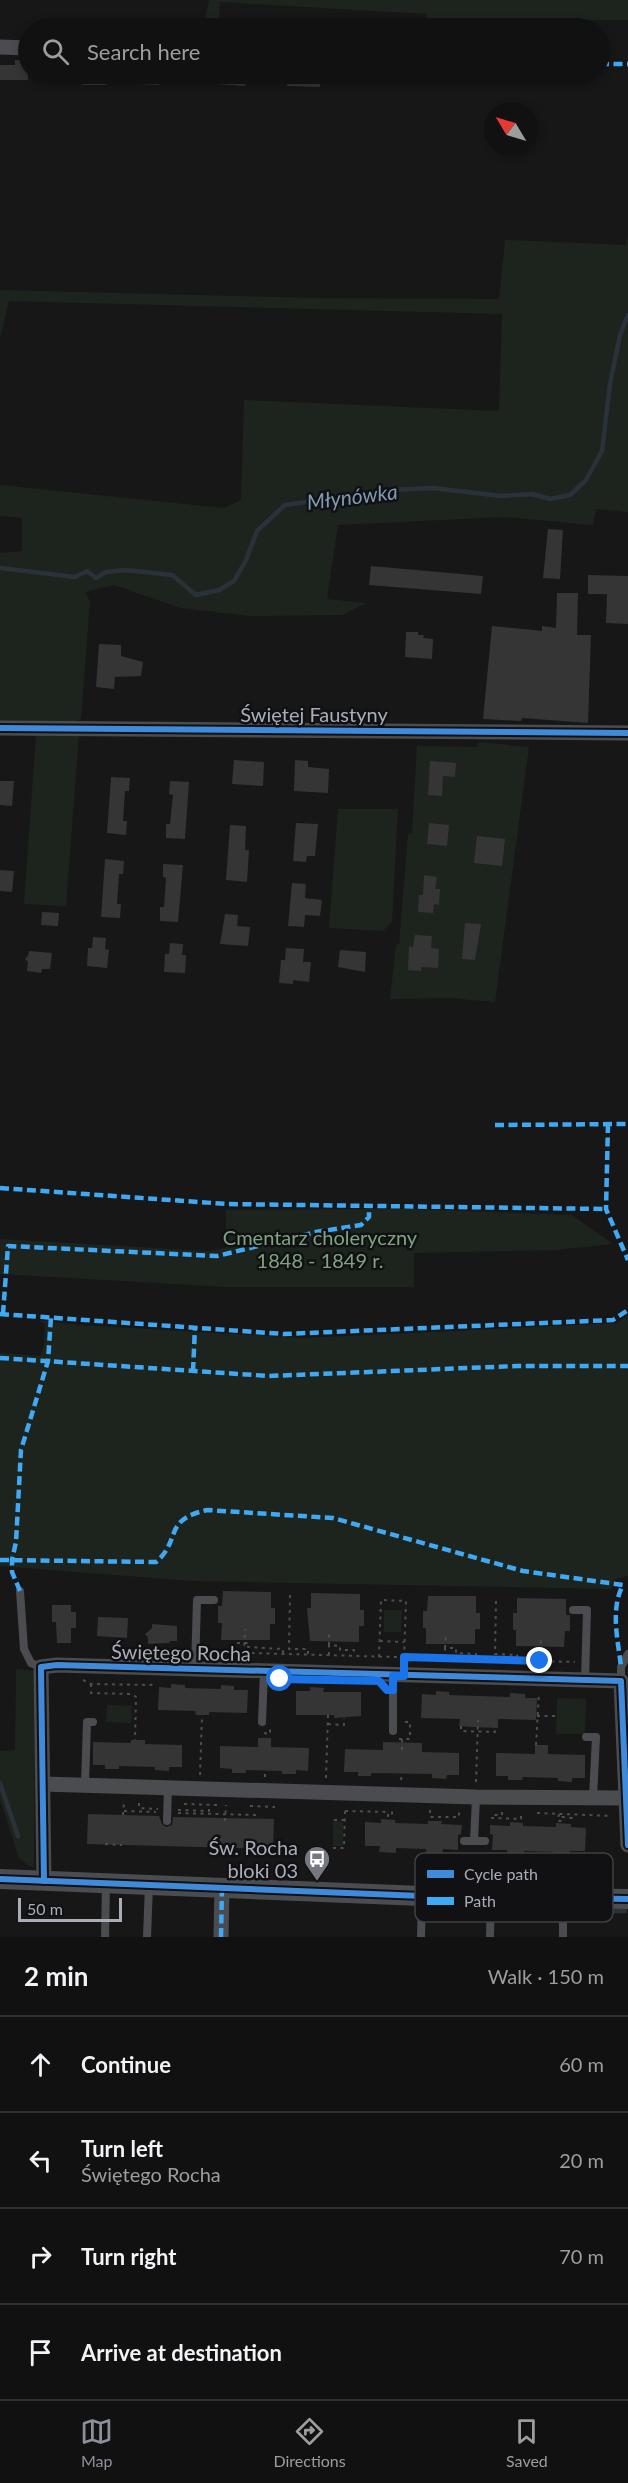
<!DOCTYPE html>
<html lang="en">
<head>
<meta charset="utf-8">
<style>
  body { margin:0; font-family:Lato,sans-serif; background:#1e1f1f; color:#f1f3f6 }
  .compass { position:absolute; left:484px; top:102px; width:54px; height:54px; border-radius:50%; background:#111; box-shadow:0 3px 9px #0003; rotate:308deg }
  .scale { position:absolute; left:18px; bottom:15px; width:104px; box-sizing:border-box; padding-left:6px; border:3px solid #a8adb8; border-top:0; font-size:16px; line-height:21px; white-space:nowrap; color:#a8adb8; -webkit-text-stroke:4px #111113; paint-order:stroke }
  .stop { position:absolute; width:18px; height:18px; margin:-14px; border:4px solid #1a73e8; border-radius:50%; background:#fff }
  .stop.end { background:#1a73e8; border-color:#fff; box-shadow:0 2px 6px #0008 }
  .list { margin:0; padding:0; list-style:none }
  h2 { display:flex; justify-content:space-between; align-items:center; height:78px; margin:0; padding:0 24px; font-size:26px }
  h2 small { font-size:20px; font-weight:400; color:#9c9d9f }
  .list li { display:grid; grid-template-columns:39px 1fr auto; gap:18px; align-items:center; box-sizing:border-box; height:96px; padding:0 24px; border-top:2px solid #303131 }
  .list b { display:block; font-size:22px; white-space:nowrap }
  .list p { margin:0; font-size:20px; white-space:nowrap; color:#9c9d9f }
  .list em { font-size:20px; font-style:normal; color:#9c9d9f }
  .icon { flex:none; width:33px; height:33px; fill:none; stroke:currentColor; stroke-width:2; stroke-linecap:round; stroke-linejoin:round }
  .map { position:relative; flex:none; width:628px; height:1937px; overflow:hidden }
  .search { position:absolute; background:#111; box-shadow:0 3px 9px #0003; left:18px; right:18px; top:18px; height:66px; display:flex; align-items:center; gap:15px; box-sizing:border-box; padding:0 21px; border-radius:33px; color:#9c9d9f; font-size:22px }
  .sheet { height:462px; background:#111 }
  nav { display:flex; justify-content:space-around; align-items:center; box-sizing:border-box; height:84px; border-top:2px solid #303131; background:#111; font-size:16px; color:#9c9d9f }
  nav a { display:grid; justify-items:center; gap:3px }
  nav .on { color:#8c9099 }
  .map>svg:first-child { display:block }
  .green { fill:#1d241e }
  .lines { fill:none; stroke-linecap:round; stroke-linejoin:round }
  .stream { stroke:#2a3239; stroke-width:4.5 }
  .building { fill:#353536 }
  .path { stroke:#4d4e52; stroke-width:2; stroke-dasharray:3 4.5; stroke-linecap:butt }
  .service { stroke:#4b4c50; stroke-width:8 }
  .minor { stroke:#4b4c50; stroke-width:15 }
  .tertiary { stroke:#4b4c50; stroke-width:20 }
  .quiet { stroke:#3fa9f5; stroke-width:4.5; stroke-dasharray:9 4.5; stroke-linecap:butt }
  .cycleway-casing { stroke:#111113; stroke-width:10 }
  .cycleway { stroke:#408adc; stroke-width:6 }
  .route { stroke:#1a73e8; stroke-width:8 }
  .labels { text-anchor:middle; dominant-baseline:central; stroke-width:5; stroke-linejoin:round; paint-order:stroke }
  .street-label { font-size:20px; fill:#a8adb8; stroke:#111113 }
  .park-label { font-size:20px; fill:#7fa381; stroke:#111113 }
  .poi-label { font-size:20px; fill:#a8adb8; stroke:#111113; text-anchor:end }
  .water-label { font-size:21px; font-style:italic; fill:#7f9bb3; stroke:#111113 }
  .key { fill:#111113; stroke:#3e4045; stroke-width:1.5 }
  .key-label { font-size:16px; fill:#a8adb8 }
</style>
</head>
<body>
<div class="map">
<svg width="628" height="1937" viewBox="0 0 628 1937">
  <rect width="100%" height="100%" fill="#171717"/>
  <g class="green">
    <path d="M 209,0 L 628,0 L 628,20 L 491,21 L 490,28 L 427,28 L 427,14 L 220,2 L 218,28 L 203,28 Z"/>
    <path d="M 628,236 L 628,512 L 596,509 L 593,525 L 504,517 L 338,525 L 327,599 L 366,603 L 342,615 L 249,616 L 181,608 L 114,585 L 85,592 L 90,601 L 81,719 L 76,722 L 0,721 L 0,553 L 22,551 L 22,518 L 0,516 L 0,485 L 224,508 L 241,500 L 244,400 L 499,411 L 502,314 L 9,301 L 0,339 L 0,290 L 318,298 L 499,299 L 505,240 L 626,245 Z"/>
    <path d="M 36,735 L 79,735 L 66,906 L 24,904 Z"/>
    <path d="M 479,742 L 529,747 L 495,1002 L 449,998 L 390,999 L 396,945 L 399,944 L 408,834 L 412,833 L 417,746 L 477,747 Z"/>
    <path d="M 338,809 L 398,809 L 392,922 L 383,931 L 329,928 Z"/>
    <path d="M 414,1209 L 572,1215 L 613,1244 L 555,1250 L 414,1253 L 414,1287 L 226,1287 L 0,1274 L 0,1239 L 208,1251 L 226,1248 L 226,1210 Z"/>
    <path d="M 628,1315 L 628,1576 L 615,1579 L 611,1589 L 192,1581 L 0,1566 L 0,1353 L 40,1356 L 44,1346 L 45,1324 L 37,1320 L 79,1325 L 304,1338 L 617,1323 Z"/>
    <path d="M 384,1610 L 402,1610 L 401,1632 L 384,1632 Z"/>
    <path d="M 16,1669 L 35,1671 L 34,1867 L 29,1866 L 19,1858 L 0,1799 L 0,1751 L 15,1750 Z"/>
    <path d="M 557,1698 L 586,1699 L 585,1734 L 556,1734 Z"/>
    <path d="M 107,1705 L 132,1706 L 131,1723 L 106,1722 Z"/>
    <path d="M 333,1821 L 343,1822 L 343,1846 L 333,1846 Z"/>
  </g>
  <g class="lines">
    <g class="stream">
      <path d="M 0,568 L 75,577 L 87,571 L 96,578 L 106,572 L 126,570 L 172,575 L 196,595 L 219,590 L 234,581 L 246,560 L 257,531 L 285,505 L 389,490 L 433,488 L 501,496 L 532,494 L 550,499 L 570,495 L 586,480 L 602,451 L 610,384 L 620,335 L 628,315"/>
      <path d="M 0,1783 L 18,1836"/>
      <path d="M 467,1910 L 485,1910"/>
      <path d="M 502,1910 L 517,1911"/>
      <path d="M 536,1911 L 555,1911"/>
      <path d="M 601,1911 L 625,1911"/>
      <path d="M 571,1912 L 585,1912"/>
    </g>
  </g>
  <g class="building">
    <path d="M 230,18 L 265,19 L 264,28 L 230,28 Z"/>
    <path d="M 15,60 L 28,61 L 28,80 L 0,80 L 0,65 L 15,65 Z"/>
    <rect x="82" y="74" width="24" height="11"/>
    <path d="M 140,74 L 160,74 L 159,85 L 139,84 Z"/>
    <path d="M 217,74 L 246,74 L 245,86 L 216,84 Z"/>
    <path d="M 288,74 L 321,74 L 320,87 L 287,86 Z"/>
    <path d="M 548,529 L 563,530 L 560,579 L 543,578 Z"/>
    <path d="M 371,566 L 483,576 L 481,594 L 369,585 Z"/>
    <path d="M 588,575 L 628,576 L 628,624 L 606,623 L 607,594 L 588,594 Z"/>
    <path d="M 557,593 L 578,593 L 577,635 L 591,635 L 588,723 L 522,718 L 521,721 L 483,719 L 492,626 L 542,631 L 542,626 L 556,628 Z"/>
    <path d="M 406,632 L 418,632 L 418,635 L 424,635 L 423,638 L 433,639 L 432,659 L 405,657 Z"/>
    <path d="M 99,644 L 121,645 L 121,656 L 143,662 L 141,676 L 115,677 L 114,689 L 96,687 Z"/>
    <path d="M 234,760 L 264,762 L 263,786 L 232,784 Z"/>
    <path d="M 295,760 L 308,761 L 308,767 L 329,769 L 328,793 L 294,791 Z"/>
    <path d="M 430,761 L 456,763 L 455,777 L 443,776 L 442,796 L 428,795 Z"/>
    <path d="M 111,777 L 130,778 L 129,791 L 125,791 L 123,821 L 127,821 L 126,835 L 107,833 Z"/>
    <path d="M 0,781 L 14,781 L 12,806 L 0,805 Z"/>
    <path d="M 170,781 L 189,782 L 185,839 L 166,838 L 166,824 L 170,824 L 173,795 L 169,794 Z"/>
    <path d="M 296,823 L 318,824 L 315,856 L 307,856 L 306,862 L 293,861 Z"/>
    <path d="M 429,823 L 449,825 L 447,846 L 427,844 Z"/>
    <path d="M 230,825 L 246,826 L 245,850 L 249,850 L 247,882 L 226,880 Z"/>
    <path d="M 477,836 L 505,839 L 502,866 L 474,863 Z"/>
    <path d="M 105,859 L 124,861 L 123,874 L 119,874 L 117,904 L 121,904 L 120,918 L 101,917 Z"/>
    <path d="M 163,864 L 183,865 L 178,922 L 160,921 L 160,907 L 164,907 L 166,878 L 163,877 Z"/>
    <path d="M 0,870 L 14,871 L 12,892 L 0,891 Z"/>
    <path d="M 424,875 L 437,877 L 435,889 L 440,889 L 439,905 L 434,904 L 433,913 L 418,912 L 419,895 L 423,895 Z"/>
    <path d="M 292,883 L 306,884 L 305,898 L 322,900 L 320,916 L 305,915 L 304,927 L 288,926 Z"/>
    <path d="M 42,912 L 59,913 L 58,926 L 41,925 Z"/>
    <path d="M 225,914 L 238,915 L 237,926 L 250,927 L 248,946 L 220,944 Z"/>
    <path d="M 465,923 L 481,924 L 475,960 L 462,959 Z"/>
    <path d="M 415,935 L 432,936 L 431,948 L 439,949 L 438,968 L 421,967 L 421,971 L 408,970 L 409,946 L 413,947 Z"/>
    <path d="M 93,937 L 106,938 L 105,949 L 109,950 L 107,968 L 87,966 L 88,948 L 92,948 Z"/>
    <path d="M 170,943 L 183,944 L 182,955 L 186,955 L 185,973 L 164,972 L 165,954 L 169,954 Z"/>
    <path d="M 286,948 L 304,949 L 303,962 L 311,962 L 309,982 L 293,980 L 293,984 L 279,983 L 281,960 L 285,960 Z"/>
    <path d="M 340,950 L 366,952 L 365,972 L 338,967 Z"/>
    <path d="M 29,951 L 52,953 L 50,969 L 42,969 L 41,973 L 27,971 L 28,962 L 25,959 L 28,956 Z"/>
    <path d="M 223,1591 L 271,1592 L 271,1608 L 275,1608 L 275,1624 L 270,1624 L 270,1640 L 221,1640 L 222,1623 L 218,1623 L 218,1606 L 222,1606 Z"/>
    <path d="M 311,1593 L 360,1594 L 360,1610 L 364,1610 L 364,1626 L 359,1626 L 359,1642 L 310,1641 L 307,1608 L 311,1608 Z"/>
    <path d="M 428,1596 L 476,1596 L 476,1613 L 480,1613 L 480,1629 L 475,1629 L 475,1644 L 426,1644 L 426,1628 L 423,1628 L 423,1611 L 427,1611 Z"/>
    <path d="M 517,1598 L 566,1599 L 566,1615 L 570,1615 L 570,1631 L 565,1631 L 564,1647 L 516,1646 L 516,1630 L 513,1630 L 513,1613 L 517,1613 Z"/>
    <path d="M 52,1605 L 71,1605 L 71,1612 L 76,1612 L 76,1628 L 71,1628 L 71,1643 L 57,1643 L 56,1622 L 52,1622 Z"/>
    <path d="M 98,1617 L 128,1618 L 127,1638 L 97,1636 Z"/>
    <path d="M 152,1624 L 177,1626 L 177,1641 L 170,1641 L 169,1643 L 148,1644 L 148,1638 L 145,1634 L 152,1628 Z"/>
    <path d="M 171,1684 L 185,1685 L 185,1688 L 221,1689 L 221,1685 L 234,1686 L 234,1690 L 248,1690 L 247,1713 L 209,1712 L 209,1715 L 196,1715 L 195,1711 L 158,1710 L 159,1687 L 171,1688 Z"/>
    <path d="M 310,1687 L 324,1688 L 323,1692 L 361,1692 L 361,1716 L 334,1718 L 334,1715 L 296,1715 L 296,1691 L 310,1691 Z"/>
    <path d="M 436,1691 L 449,1692 L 449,1695 L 510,1697 L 510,1693 L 525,1694 L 525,1698 L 537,1698 L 536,1720 L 498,1719 L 498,1728 L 473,1727 L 459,1726 L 460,1719 L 421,1718 L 422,1694 L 436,1695 Z"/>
    <path d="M 258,1738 L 271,1738 L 271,1747 L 309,1748 L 308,1771 L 296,1770 L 296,1774 L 282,1774 L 282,1771 L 246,1770 L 246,1773 L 232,1773 L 232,1769 L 220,1768 L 220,1746 L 258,1747 Z"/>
    <path d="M 131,1740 L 145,1740 L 145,1744 L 182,1745 L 182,1767 L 169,1767 L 169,1771 L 155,1770 L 155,1767 L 119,1766 L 119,1769 L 105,1769 L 105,1765 L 93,1765 L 93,1742 L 131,1743 Z"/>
    <path d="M 383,1742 L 422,1743 L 422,1752 L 459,1753 L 459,1775 L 447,1775 L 446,1779 L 432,1778 L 432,1774 L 371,1773 L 371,1776 L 358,1776 L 358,1772 L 344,1772 L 345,1749 L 383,1750 Z"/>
    <path d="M 535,1745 L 548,1745 L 548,1754 L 585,1755 L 585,1778 L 572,1778 L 572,1782 L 558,1781 L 558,1778 L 523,1777 L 522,1780 L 508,1780 L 508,1776 L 496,1776 L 496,1753 L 535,1754 Z"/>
    <path d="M 88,1814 L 159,1816 L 162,1824 L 166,1827 L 172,1825 L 173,1817 L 274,1819 L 273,1849 L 87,1844 Z"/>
    <path d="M 381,1819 L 395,1820 L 395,1823 L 428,1824 L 428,1821 L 442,1821 L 441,1824 L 462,1825 L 461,1834 L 458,1835 L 458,1850 L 443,1849 L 442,1854 L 426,1853 L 426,1849 L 396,1848 L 396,1853 L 379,1852 L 380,1846 L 365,1846 L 365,1822 L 381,1823 Z"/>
    <path d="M 510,1822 L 523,1823 L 523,1826 L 556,1827 L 556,1823 L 571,1824 L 571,1827 L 586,1828 L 585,1851 L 570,1851 L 570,1857 L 553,1856 L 554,1852 L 524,1851 L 524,1855 L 507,1855 L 507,1850 L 492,1850 L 493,1835 L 490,1834 L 490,1825 L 510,1826 Z"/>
  </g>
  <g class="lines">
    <g class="path">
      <path d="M 290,1595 L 289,1649 L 308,1649 L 308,1655"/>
      <path d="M 496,1601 L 495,1654 L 517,1655 L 517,1661"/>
      <path d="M 380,1641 L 404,1642"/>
      <path d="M 237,1643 L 249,1643 L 248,1647 L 283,1649 L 283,1654"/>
      <path d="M 329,1645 L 329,1631"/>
      <path d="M 445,1648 L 446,1634"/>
      <path d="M 214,1652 L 575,1662"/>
      <path d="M 244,1653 L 245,1629"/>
      <path d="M 329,1655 L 329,1645 L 340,1646 L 340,1650 L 354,1650 L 354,1656"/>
      <path d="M 379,1657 L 381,1600 L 406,1601 L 404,1658"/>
      <path d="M 445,1658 L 445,1648 L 456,1648 L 456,1653 L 476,1654 L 476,1659"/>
      <path d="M 540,1666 L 541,1636"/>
      <path d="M 83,1680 L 91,1684 L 151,1685 L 156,1682"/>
      <path d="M 91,1684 L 91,1693 L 132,1694 L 136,1697 L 135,1740"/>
      <path d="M 537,1716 L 556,1716"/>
      <path d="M 328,1724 L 344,1725 L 344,1718"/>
      <path d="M 461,1726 L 461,1731 L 495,1732 L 495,1727"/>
      <path d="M 264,1733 L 270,1734 L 270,1728"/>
      <path d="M 399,1739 L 410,1739 L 410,1722 L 404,1722"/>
      <path d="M 536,1745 L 539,1693"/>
      <path d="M 402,1750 L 402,1739"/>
      <path d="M 200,1775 L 202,1715"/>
      <path d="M 265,1777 L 265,1770"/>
      <path d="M 326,1778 L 328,1715"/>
      <path d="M 401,1780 L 402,1773"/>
      <path d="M 476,1782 L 478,1720"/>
      <path d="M 139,1803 L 139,1808 L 158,1809"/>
      <path d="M 184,1804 L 218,1805"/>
      <path d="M 250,1806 L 275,1807"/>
      <path d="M 178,1810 L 209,1811 L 209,1805"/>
      <path d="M 430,1810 L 430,1817 L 459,1817 L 459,1811"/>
      <path d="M 124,1811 L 156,1812"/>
      <path d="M 345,1811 L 388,1812 L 388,1816 L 392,1816 L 392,1809"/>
      <path d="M 502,1812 L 502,1815 L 492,1815 L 492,1818 L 521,1819 L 521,1812"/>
      <path d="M 178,1813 L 255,1815 L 255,1819"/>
      <path d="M 537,1813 L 612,1816"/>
      <path d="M 559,1814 L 558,1821 L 562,1821 L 562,1817 L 572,1818 L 572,1815"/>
      <path d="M 123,1815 L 124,1802"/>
      <path d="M 334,1820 L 344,1820"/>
      <path d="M 225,1821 L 226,1805"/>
      <path d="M 105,1844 L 122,1845"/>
      <path d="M 333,1848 L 344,1848 L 345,1811"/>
    </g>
    <g class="service">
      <path d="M 20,1591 L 24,1649 L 31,1663 L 41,1667"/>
      <path d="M 573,1610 L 587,1610 L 585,1680"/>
      <path d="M 195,1669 L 197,1600 L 214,1600"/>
      <path d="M 621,1681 L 621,1667 L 628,1654"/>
      <path d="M 262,1722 L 264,1671"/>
      <path d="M 393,1731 L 393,1676"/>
      <path d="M 586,1737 L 596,1737 L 593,1798"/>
      <path d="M 85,1785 L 87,1722 L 93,1722"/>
      <path d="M 167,1821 L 168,1787"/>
      <path d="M 464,1841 L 485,1841"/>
      <path d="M 474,1841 L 476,1797"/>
      <path d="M 563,1900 L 563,1937"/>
      <path d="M 105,1937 L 106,1885"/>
      <path d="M 147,1937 L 149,1885"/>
      <path d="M 421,1937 L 422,1897"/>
      <path d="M 490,1937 L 491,1898"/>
    </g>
    <g class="minor">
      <path d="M 0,47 L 28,48"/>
      <path d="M 0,728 L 628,733"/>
      <path d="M 43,1784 L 476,1797 L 626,1798"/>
      <path d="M 44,1881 L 41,1667 L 57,1665 L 621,1681 L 628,1845"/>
      <path d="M 221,1937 L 222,1888"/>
    </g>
    <path class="tertiary" d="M 0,1879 L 422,1896 L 628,1899"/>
    <g class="quiet">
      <path d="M 600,64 L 628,64"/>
      <path d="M 608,1124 L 606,1209 L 628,1260"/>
      <path d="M 495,1125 L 628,1124"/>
      <path d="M 0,1188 L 227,1204 L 606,1209"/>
      <path d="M 0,1314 L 284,1334 L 613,1320 L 628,1310"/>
      <path d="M 3,1314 L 8,1246 L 217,1256 L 316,1232 L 361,1225 L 369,1217 L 369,1205"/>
      <path d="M 0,1358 L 269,1376 L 517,1366 L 628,1366"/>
      <path d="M 193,1371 L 195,1327"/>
      <path d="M 0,1560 L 156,1562 C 182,1540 162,1520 207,1510 L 333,1518 L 523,1571 L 623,1585 C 610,1609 618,1640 621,1667"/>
      <path d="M 20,1591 L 12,1572 L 12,1560 L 16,1542 L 21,1450 L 48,1361 L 51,1317"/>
      <path d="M 221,1937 L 222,1888"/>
    </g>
    <g class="cycleway-casing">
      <g id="cycleway">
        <path d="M 0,728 L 628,733"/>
        <path d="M 0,1879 L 422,1896 L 628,1899"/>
        <path d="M 44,1881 L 41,1667 L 57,1665 L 621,1681 L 628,1845"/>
      </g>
    </g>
    <use href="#cycleway" class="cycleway"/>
  </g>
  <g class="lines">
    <path class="route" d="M 280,1679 L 379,1681 L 387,1690 L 393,1690 L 393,1676 L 404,1676 L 404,1657 L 540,1661"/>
  </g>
  <defs>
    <g id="bus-pin" transform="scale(1.35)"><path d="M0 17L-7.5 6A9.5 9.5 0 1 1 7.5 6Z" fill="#757880" stroke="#111113"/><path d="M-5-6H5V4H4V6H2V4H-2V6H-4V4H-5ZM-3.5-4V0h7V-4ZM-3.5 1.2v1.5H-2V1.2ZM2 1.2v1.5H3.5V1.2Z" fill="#fff"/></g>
  </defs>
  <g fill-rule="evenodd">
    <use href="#bus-pin" x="317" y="1859"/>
  </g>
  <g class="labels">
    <g class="street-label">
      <text x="314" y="714">Świętej Faustyny</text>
      <text transform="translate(181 1652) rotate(1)">Świętego Rocha</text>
    </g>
    <g class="park-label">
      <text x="320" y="1237">Cmentarz choleryczny<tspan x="320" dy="23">1848 - 1849 r.</tspan></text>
    </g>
    <g class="poi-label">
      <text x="298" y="1847">Św. Rocha<tspan x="298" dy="23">bloki 03</tspan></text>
    </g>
    <g class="water-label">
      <text transform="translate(352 496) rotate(-7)">Młynówka</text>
    </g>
  </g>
  <rect x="415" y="1853" width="198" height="69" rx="9" class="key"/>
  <rect x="427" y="1870" width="27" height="8" fill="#408adc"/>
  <rect x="427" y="1897" width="27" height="8" fill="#3fa9f5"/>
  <g class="key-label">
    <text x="464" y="1880">Cycle path</text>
    <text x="464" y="1907">Path</text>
  </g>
</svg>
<svg class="compass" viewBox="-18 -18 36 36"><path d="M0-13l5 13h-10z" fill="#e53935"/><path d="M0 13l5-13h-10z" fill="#9c9d9f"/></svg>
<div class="scale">50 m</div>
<div class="stop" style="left:280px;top:1679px"></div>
<div class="stop end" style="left:540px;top:1661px"></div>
<div class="search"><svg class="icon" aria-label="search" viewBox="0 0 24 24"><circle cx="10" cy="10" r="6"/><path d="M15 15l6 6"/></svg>Search here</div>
</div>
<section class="sheet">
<h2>2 min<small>Walk · 150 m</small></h2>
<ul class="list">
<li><svg class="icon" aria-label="ahead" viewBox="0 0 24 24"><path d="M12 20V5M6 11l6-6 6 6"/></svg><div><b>Continue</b></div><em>60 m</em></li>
<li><svg class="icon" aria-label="left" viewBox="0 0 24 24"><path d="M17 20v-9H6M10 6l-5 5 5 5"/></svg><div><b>Turn left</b><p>Świętego Rocha</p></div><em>20 m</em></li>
<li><svg class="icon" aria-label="right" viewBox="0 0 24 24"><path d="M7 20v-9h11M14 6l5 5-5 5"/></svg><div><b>Turn right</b></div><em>70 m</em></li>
<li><svg class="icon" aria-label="arrive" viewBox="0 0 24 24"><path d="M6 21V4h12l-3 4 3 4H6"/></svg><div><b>Arrive at destination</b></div></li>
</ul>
</section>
<nav>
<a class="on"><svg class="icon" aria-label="map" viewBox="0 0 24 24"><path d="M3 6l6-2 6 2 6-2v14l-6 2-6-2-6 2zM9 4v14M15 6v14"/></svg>Map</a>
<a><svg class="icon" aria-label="directions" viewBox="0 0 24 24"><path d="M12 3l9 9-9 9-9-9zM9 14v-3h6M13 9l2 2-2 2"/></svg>Directions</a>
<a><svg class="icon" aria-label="saved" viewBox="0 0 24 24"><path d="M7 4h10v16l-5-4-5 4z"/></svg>Saved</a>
</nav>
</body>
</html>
